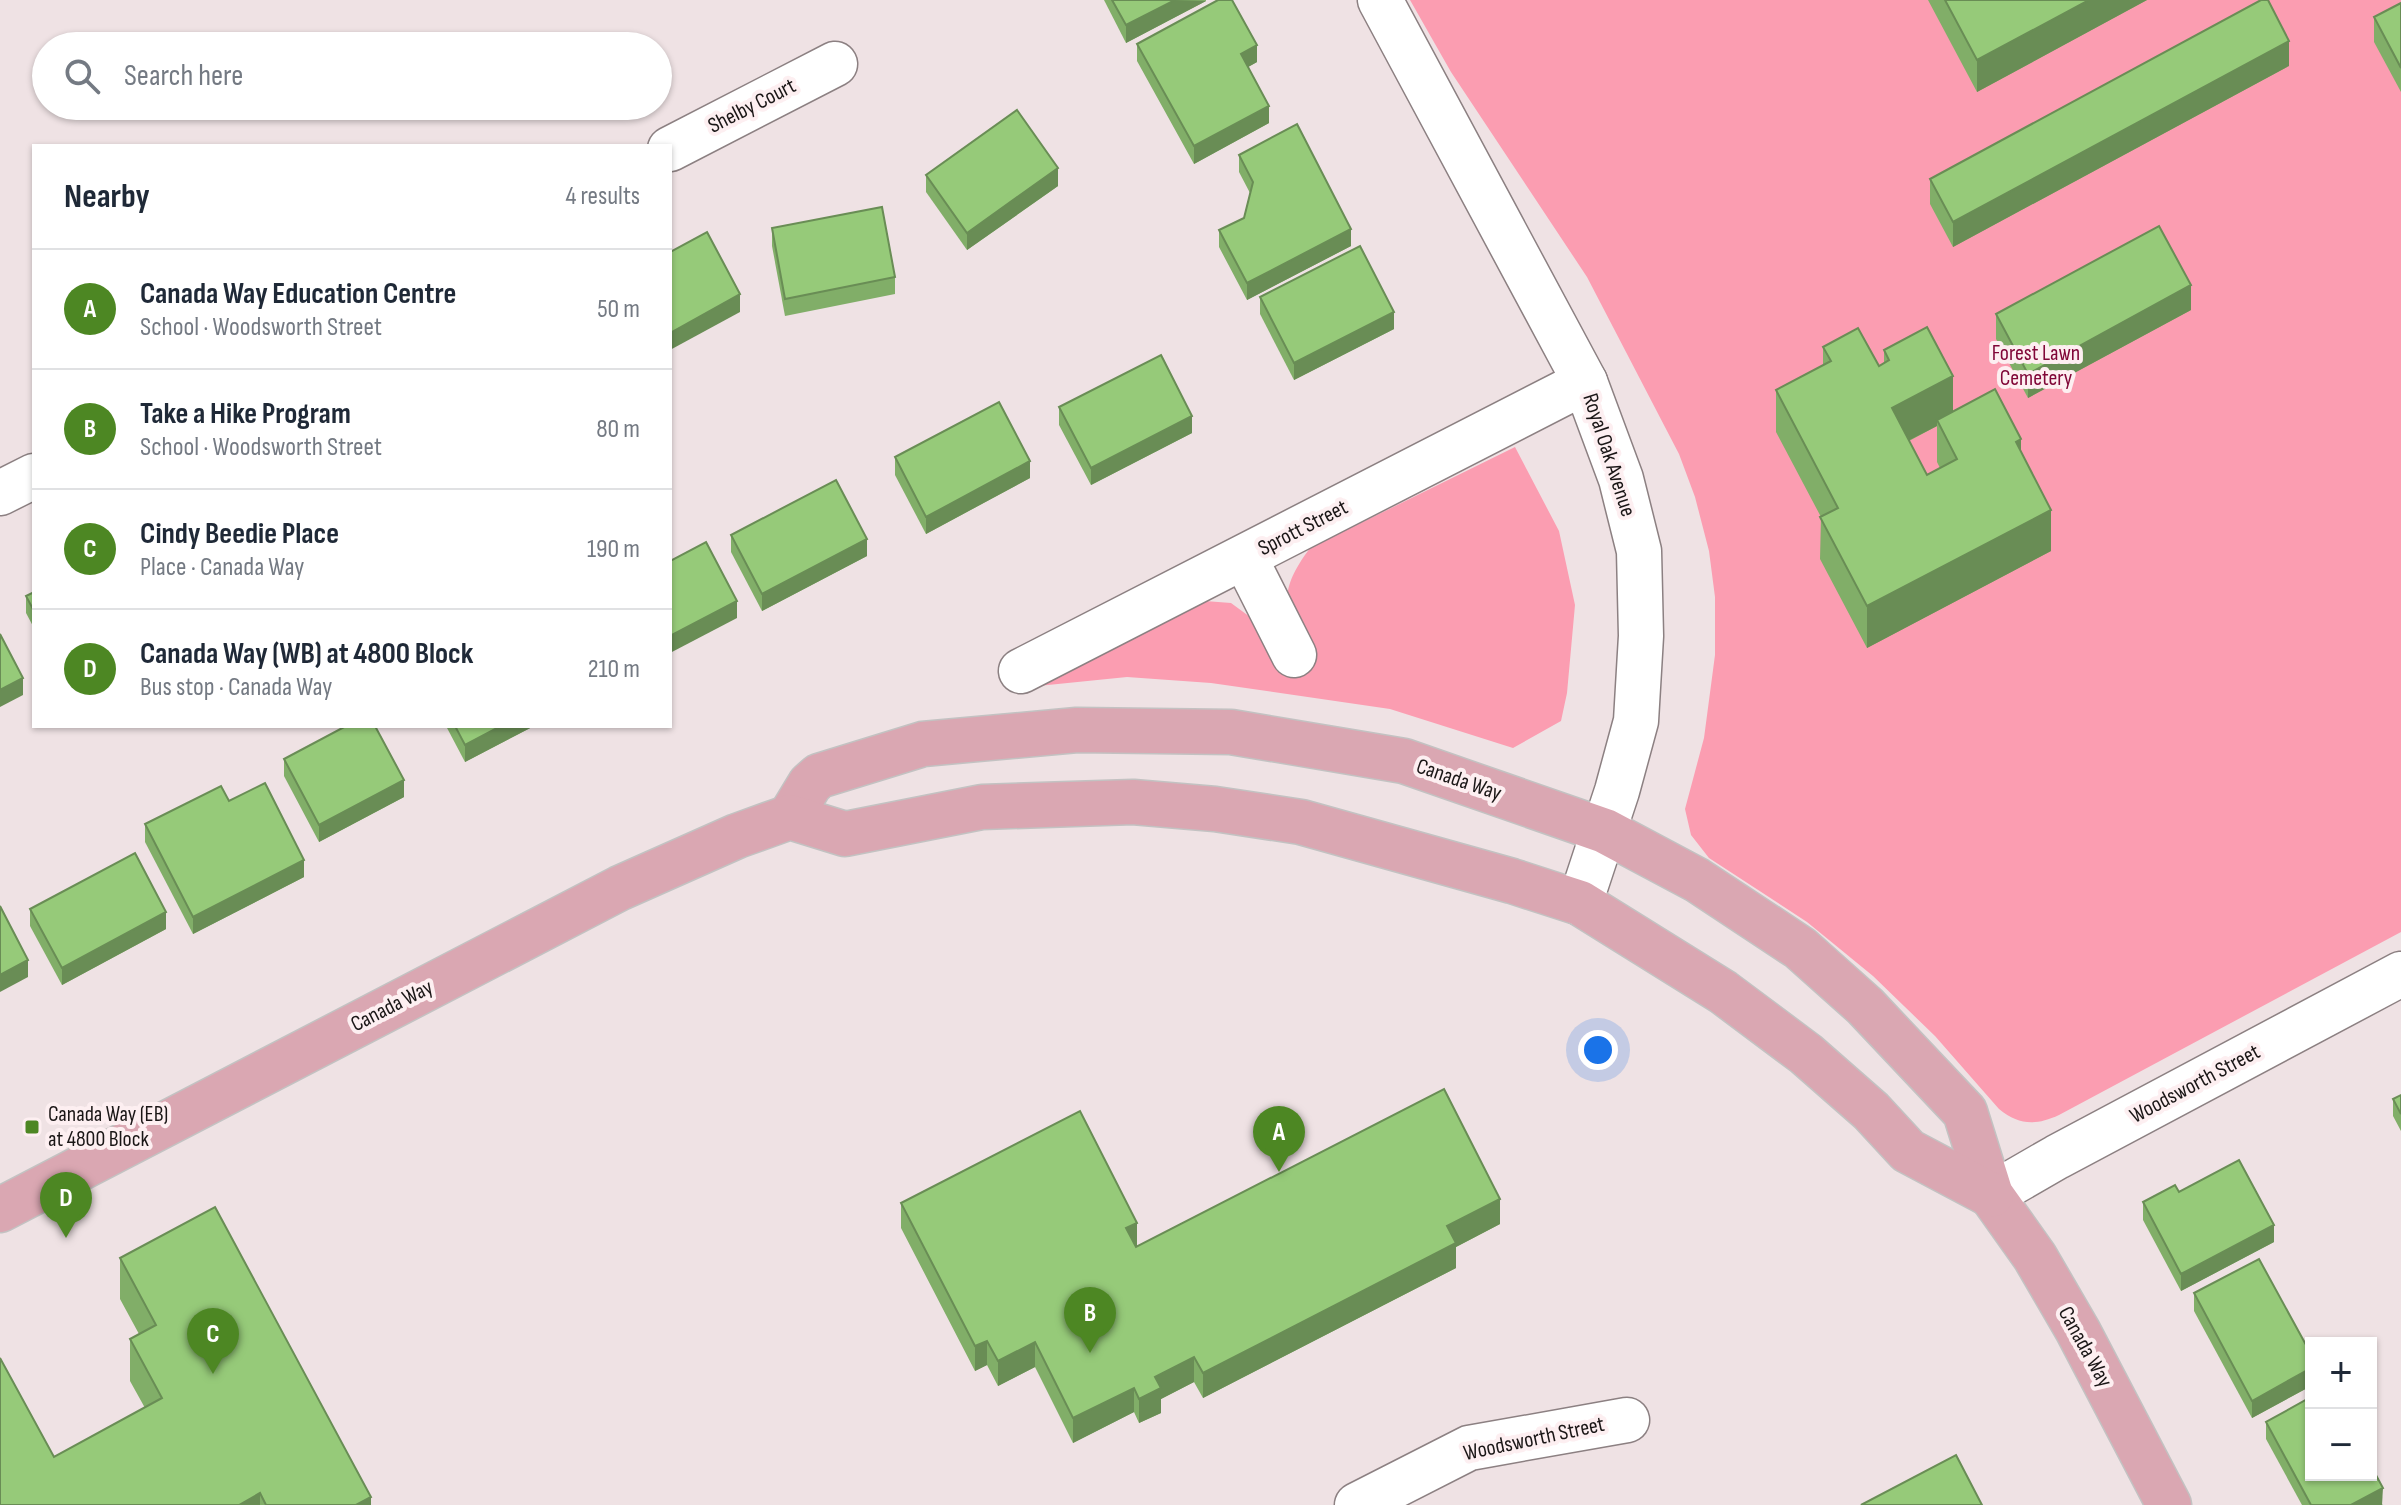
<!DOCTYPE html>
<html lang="en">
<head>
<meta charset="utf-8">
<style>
  body { margin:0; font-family:"Sofia Sans Condensed",sans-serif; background:#f6f6f7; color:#1f2937 }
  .controls { position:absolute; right:24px; bottom:24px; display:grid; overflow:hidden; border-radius:0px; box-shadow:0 2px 6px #0004 }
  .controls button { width:72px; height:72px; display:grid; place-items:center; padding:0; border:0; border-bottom:2px solid #e0e1e3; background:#fff; color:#1f2937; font:40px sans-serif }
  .you { position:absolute; left:1598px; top:1050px; width:28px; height:28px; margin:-20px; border:6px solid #fff; border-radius:50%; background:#1a73e8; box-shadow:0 0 0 12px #1a73e833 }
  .badge { display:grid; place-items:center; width:52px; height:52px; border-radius:50%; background:#4d8723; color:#fff; font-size:26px; font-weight:700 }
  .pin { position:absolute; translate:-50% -66px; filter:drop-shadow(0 2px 4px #0008) }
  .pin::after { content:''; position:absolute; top:42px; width:28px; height:24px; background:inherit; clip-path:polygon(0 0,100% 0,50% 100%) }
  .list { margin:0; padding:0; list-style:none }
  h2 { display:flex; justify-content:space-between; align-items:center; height:104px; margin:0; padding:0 32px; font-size:34px }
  h2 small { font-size:26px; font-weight:400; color:#747a83 }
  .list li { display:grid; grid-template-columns:52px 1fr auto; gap:24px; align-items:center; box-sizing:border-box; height:120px; padding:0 32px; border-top:2px solid #e0e1e3 }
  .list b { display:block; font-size:30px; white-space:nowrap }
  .list p { margin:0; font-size:26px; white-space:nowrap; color:#747a83 }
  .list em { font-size:26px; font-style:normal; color:#747a83 }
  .icon { flex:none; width:44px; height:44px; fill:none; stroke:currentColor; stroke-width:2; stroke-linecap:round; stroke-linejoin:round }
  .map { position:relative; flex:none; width:2401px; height:1505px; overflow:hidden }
  .search { position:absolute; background:#fff; box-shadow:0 2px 6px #0004; left:32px; top:32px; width:640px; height:88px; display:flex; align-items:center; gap:20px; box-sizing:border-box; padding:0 28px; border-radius:44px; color:#747a83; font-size:30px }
  .panel { position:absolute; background:#fff; box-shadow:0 2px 6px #0004; left:32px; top:144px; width:640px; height:584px; border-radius:0px }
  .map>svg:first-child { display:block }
  .green { fill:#fb9db1 }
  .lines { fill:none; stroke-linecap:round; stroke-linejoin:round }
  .minor-casing { stroke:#8c8082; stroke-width:47 }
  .major-casing { stroke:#c3c2c2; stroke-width:47 }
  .minor { stroke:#fff; stroke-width:44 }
  .major { stroke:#daa7b2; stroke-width:44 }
  .wall { fill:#81ae68; fill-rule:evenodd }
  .shaded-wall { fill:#698d55 }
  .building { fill:#96ca79; stroke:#698d55; stroke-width:2 }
  .poi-dot { fill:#4d8723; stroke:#fdeff1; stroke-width:3 }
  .labels { text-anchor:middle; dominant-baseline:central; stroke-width:8; stroke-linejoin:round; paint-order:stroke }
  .street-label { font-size:22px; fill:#1a1616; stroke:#fdeff1 }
  .park-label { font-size:22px; fill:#800738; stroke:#fdeff1 }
  .poi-label { font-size:22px; fill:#1a1616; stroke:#fdeff1; text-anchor:start }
</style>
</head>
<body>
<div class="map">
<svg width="2401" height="1505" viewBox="0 0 2401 1505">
  <rect width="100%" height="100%" fill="#efe2e4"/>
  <g class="green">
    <path d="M 1410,0 L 2401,0 L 2401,932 L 2059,1115 C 2035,1126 2019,1125 1999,1109 L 1935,1036 L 1873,976 L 1807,922 L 1709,858 L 1691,835 L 1685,809 L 1704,738 L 1715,655 L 1715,597 L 1709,551 L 1695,497 L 1679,454 L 1587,277 L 1451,72 Z"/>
    <path d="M 1515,447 L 1559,531 L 1575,605 L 1567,693 L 1561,721 L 1513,748 L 1390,709 L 1211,683 L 1127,677 L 1038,686 L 1205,601 L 1231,603 L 1261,625 L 1288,677 L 1313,666 C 1294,611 1268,605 1310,548 Z"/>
  </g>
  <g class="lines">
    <g class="minor-casing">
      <g id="minor">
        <path d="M 1380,0 L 1585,382 L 1621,479 L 1639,551 L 1641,636 L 1636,721 L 1617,791 L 1580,903"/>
        <path d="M 670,149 L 835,64"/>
        <path d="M 0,493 L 34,476"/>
        <path d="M 1245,558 L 1294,655"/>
        <path d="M 1021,671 L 1585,382"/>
        <path d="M 1991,1195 L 2057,1157 L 2401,974"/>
        <path d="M 1357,1505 L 1469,1448 L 1627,1420"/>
      </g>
    </g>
    <g class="major-casing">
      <g id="major">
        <path d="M 790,817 L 810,784 L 819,776 L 923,744 L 1077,730 L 1231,732 L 1404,761 L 1605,831 L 1697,880 L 1800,948 L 1865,1006 L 1965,1112 L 1991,1195 L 2035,1257 L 2078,1331 L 2169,1505"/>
        <path d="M 0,1210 L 620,888 L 737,836 L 790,817 L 845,834 L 982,807 L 1133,802 L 1215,809 L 1301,822 L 1512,881 L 1580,903 L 1723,992 L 1806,1054 L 1871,1111 L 1908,1151 L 1991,1195"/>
      </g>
    </g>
    <use href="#minor" class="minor"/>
    <use href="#major" class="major"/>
  </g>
  <g class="wall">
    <path d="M 1104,0 L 1206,0 L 1206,1 L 1126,43 Z"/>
    <path d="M 1928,0 L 2147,0 L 1977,92 Z"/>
    <path d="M 2401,3 L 2401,92 L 2374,42 L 2374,17 Z"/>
    <path d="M 1137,44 L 1257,62 L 1248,67 L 1269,123 L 1194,164 L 1137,61 Z"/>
    <path d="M 2289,66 L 1953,247 L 1930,204 L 1930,179 Z"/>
    <path d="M 1239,155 L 1351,246 L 1247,300 L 1219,247 L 1219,230 L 1244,218 L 1250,193 L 1239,172 Z"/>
    <path d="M 926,175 L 1058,186 L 967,250 L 926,192 Z"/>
    <path d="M 772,228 L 895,277 L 895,294 L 785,316 L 772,246 Z"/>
    <path d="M 1260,297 L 1394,329 L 1294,380 L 1260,314 Z"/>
    <path d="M 2191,310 L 2028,398 L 1996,339 L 1996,314 Z"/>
    <path d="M 1823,347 L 1879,366 L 1884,363 L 1884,350 L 1953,412 L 2021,453 L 2051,551 L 1867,648 L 1820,559 L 1821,517 L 1776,432 L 1776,390 L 1823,365 ZM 1937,426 L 1937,462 L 1940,468 L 1927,475 L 1909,441 Z"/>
    <path d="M 1059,407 L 1192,433 L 1091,485 L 1059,425 Z"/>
    <path d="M 895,457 L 1030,478 L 926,534 L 895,475 Z"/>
    <path d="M 731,535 L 867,556 L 762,611 L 731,552 Z"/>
    <path d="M 34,592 L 34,628 L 26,613 L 26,596 Z"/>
    <path d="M 446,726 L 534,726 L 465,762 Z"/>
    <path d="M 284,759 L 404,797 L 319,842 L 284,776 Z"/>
    <path d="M 229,801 L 304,877 L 193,934 L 145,842 L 145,824 Z"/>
    <path d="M 30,909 L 166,929 L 62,985 L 30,926 Z"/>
    <path d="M 2401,1095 L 2401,1131 L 2393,1116 L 2393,1099 Z"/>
    <path d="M 2143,1202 L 2274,1242 L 2181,1291 L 2143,1220 Z"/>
    <path d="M 901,1203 L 1137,1246 L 1500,1224 L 1456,1247 L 1456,1268 L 1203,1398 L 1194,1382 L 1161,1399 L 1161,1413 L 1139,1423 L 1134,1412 L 1073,1443 L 1035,1367 L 998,1386 L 987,1365 L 975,1371 L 901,1228 Z"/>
    <path d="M 120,1258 L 371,1505 L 0,1505 L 54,1457 L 145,1408 L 130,1381 L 130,1339 L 139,1334 L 120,1299 Z"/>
    <path d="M 2194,1293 L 2311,1354 L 2311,1386 L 2252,1418 L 2194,1311 Z"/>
    <path d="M 2266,1422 L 2383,1505 L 2302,1505 L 2266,1439 Z"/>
  </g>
  <g class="shaded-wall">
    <path d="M 1175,0 L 1206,1 L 1126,43 L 1126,25 Z"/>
    <path d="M 2089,0 L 2147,0 L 1977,92 L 1977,60 Z"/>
    <path d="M 2289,41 L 2289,66 L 1953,247 L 1953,222 Z"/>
    <path d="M 1257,45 L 1257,62 L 1241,71 L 1241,54 Z"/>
    <path d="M 1269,106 L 1269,123 L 1194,164 L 1194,146 Z"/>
    <path d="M 1058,168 L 1058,186 L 967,250 L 967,233 Z"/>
    <path d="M 1351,229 L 1351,246 L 1247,300 L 1247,283 Z"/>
    <path d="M 2191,285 L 2191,310 L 2028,398 L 2028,374 Z"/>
    <path d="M 740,294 L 740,312 L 670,350 L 670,333 Z"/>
    <path d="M 1394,312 L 1394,329 L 1294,380 L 1294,363 Z"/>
    <path d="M 1953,376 L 1953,418 L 1937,420 L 1937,426 L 1892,449 L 1892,408 Z"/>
    <path d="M 1192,416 L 1192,433 L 1091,485 L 1091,468 Z"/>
    <path d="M 2021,439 L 2021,480 L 2016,442 Z"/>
    <path d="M 1030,461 L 1030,478 L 926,534 L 926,517 Z"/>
    <path d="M 2051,510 L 2051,551 L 1867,648 L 1867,606 Z"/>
    <path d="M 867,539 L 867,556 L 762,611 L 762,594 Z"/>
    <path d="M 737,601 L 737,618 L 670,653 L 670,636 Z"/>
    <path d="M 23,678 L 23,695 L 0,707 L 0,690 Z"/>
    <path d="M 501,726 L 534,726 L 465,762 L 465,745 Z"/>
    <path d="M 404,780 L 404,797 L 319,842 L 319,825 Z"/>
    <path d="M 304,860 L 304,877 L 193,934 L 193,917 Z"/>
    <path d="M 166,912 L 166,929 L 62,985 L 62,968 Z"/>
    <path d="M 28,960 L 28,977 L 0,992 L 0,975 Z"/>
    <path d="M 1500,1199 L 1500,1224 L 1456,1247 L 1456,1268 L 1203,1398 L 1203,1373 L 1447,1226 Z"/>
    <path d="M 1137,1223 L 1137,1248 L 1126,1228 Z"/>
    <path d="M 2274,1225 L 2274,1242 L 2181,1291 L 2181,1274 Z"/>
    <path d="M 987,1341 L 987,1365 L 975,1371 L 975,1346 Z"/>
    <path d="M 1035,1342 L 1035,1367 L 998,1386 L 998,1361 Z"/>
    <path d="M 1194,1357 L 1194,1382 L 1161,1399 L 1161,1413 L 1139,1423 L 1139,1399 L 1155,1377 Z"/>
    <path d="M 2311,1368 L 2311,1386 L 2252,1418 L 2252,1401 Z"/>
    <path d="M 1134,1388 L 1134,1412 L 1073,1443 L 1073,1418 Z"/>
    <path d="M 2383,1488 L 2382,1505 L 2351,1505 Z"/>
    <path d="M 260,1493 L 260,1505 L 239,1505 Z"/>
    <path d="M 371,1497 L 371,1505 L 356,1505 Z"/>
  </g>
  <g class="building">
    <path d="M 1112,0 L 1175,0 L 1126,25 Z"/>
    <path d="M 1218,0 L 1232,0 L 1257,45 L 1241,54 L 1269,106 L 1194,146 L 1137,44 Z"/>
    <path d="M 1945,0 L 2089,0 L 1977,60 Z"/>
    <path d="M 2261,0 L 2268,0 L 2289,41 L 1953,222 L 1930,179 Z"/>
    <path d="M 2401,3 L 2401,68 L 2374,17 Z"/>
    <path d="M 1017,110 L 1058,168 L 967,233 L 926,175 Z"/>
    <path d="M 1297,124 L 1351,229 L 1247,283 L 1219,230 L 1244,218 L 1253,182 L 1239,155 Z"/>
    <path d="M 882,207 L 895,277 L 785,299 L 772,228 Z"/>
    <path d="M 2159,226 L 2191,285 L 2028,374 L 1996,314 Z"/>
    <path d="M 707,232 L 740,294 L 670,333 L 670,252 Z"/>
    <path d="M 1360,246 L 1394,312 L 1294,363 L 1260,297 Z"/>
    <path d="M 1927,327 L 1953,376 L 1892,408 L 1927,475 L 1957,459 L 1937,420 L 1995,389 L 2021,439 L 2016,442 L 2051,510 L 1867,606 L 1820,517 L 1838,508 L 1776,390 L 1831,361 L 1823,347 L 1858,328 L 1879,366 L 1889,360 L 1884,350 Z"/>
    <path d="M 1161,355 L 1192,416 L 1091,468 L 1059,407 Z"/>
    <path d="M 999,402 L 1030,461 L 926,517 L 895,457 Z"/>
    <path d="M 836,480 L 867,539 L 762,594 L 731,535 Z"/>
    <path d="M 706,542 L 737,601 L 670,636 L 670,561 Z"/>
    <path d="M 34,592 L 34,611 L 26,596 Z"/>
    <path d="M 0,634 L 23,678 L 0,690 Z"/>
    <path d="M 346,726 L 375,726 L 404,780 L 319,825 L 284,759 Z"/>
    <path d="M 455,726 L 501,726 L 465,745 Z"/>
    <path d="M 265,783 L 304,860 L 193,917 L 145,824 L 221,786 L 229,801 Z"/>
    <path d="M 135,853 L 166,912 L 62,968 L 30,909 Z"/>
    <path d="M 0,906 L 28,960 L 0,975 Z"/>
    <path d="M 1444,1089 L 1500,1199 L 1447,1226 L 1456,1243 L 1203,1373 L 1194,1357 L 1155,1377 L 1161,1388 L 1139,1399 L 1134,1388 L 1073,1418 L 1035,1342 L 998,1361 L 987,1341 L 975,1346 L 901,1203 L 1080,1111 L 1137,1223 L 1126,1228 L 1136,1247 Z"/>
    <path d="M 2401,1095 L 2401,1114 L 2393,1099 Z"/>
    <path d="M 2239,1160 L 2274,1225 L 2181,1274 L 2143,1202 L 2175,1185 L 2179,1192 Z"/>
    <path d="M 215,1207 L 371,1497 L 356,1505 L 266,1505 L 260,1493 L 239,1505 L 0,1505 L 0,1358 L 54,1457 L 162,1398 L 130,1339 L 156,1325 L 120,1258 Z"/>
    <path d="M 2259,1259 L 2311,1354 L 2311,1368 L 2252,1401 L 2194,1293 Z"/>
    <path d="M 2311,1397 L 2311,1475 L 2371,1475 L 2371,1466 L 2383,1488 L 2351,1505 L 2311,1505 L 2266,1422 Z"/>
    <path d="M 1956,1455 L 1982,1505 L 1861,1505 Z"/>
  </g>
  <rect class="poi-dot" x="24" y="1119" width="16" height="16" rx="4"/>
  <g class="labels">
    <g class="street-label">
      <text transform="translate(752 106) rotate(-27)">Shelby Court</text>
      <text transform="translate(1609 455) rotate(72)">Royal Oak Avenue</text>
      <text transform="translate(1303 528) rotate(-27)">Sprott Street</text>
      <text transform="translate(1459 780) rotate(19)">Canada Way</text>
      <text transform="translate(392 1006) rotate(-27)">Canada Way</text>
      <text transform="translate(2195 1084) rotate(-28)">Woodsworth Street</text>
      <text transform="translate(2085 1347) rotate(61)">Canada Way</text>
      <text transform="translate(1534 1439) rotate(-12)">Woodsworth Street</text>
    </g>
    <g class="park-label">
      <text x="2036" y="353">Forest Lawn<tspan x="2036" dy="25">Cemetery</tspan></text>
    </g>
    <g class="poi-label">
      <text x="48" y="1114">Canada Way (EB)<tspan x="48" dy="25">at 4800 Block</tspan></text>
    </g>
  </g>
</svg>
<div class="controls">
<button>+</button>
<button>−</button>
</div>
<div class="you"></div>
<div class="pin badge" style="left:1279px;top:1172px">A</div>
<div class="pin badge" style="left:1090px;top:1353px">B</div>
<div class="pin badge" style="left:213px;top:1374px">C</div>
<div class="pin badge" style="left:66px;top:1238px">D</div>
<div class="search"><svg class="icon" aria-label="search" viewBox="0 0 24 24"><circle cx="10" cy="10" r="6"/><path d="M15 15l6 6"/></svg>Search here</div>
<section class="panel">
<h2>Nearby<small>4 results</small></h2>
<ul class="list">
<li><span class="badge">A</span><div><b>Canada Way Education Centre</b><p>School · Woodsworth Street</p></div><em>50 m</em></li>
<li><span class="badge">B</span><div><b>Take a Hike Program</b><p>School · Woodsworth Street</p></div><em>80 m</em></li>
<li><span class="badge">C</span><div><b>Cindy Beedie Place</b><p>Place · Canada Way</p></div><em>190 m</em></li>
<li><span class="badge">D</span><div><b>Canada Way (WB) at 4800 Block</b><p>Bus stop · Canada Way</p></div><em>210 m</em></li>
</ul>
</section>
</div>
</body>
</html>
